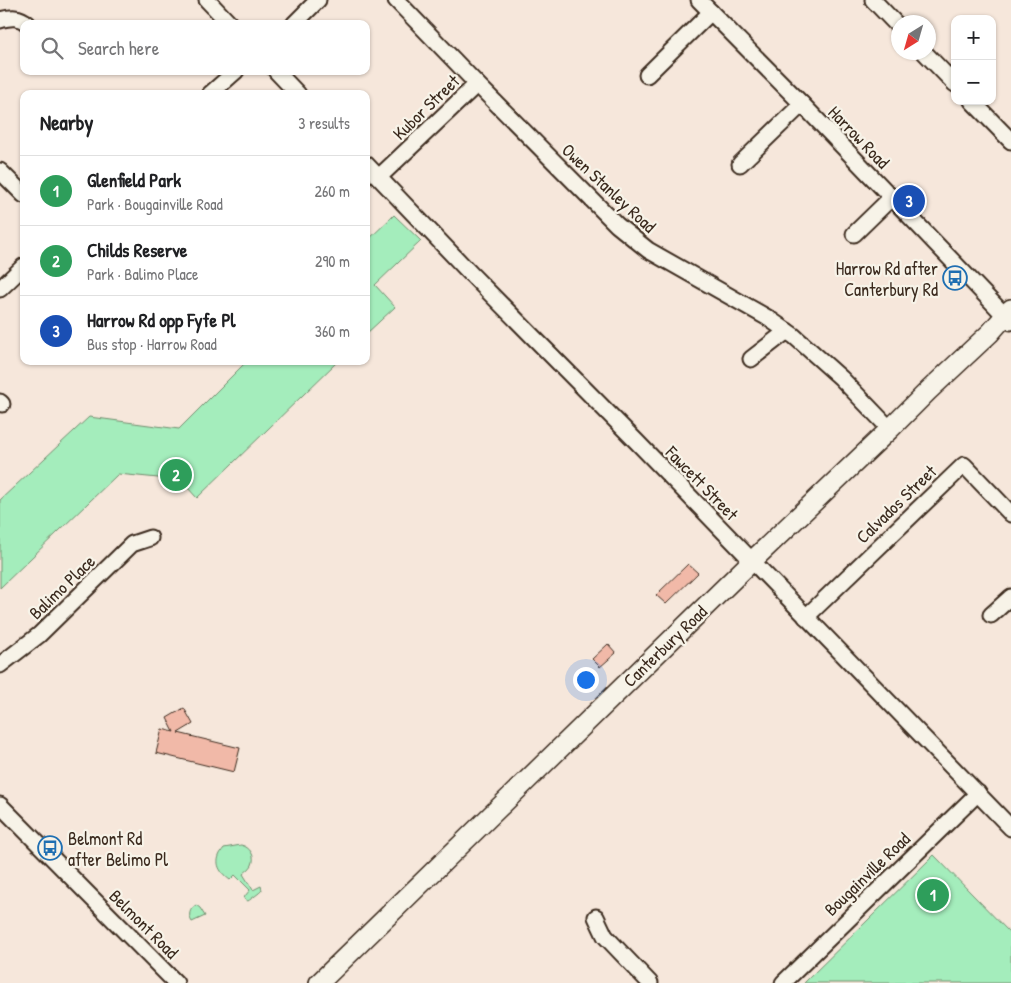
<!DOCTYPE html>
<html lang="en">
<head>
<meta charset="utf-8">
<style>
  body { margin:0; font-family:"Patrick Hand",sans-serif; background:#f2f2f2; color:#202124 }
  .controls { position:absolute; right:15px; top:15px; display:grid; overflow:hidden; border-radius:10px; box-shadow:0 1px 4px #0004 }
  .controls button { width:45px; height:45px; display:grid; place-items:center; padding:0; border:0; border-bottom:1px solid #e0e0e0; background:#fff; color:#202124; font:25px sans-serif }
  .compass { position:absolute; left:891px; top:15px; width:45px; height:45px; border-radius:50%; background:#fff; box-shadow:0 1px 4px #0004; rotate:217deg }
  .you { position:absolute; left:585px; top:679px; width:18px; height:18px; margin:-12px; border:4px solid #fff; border-radius:50%; background:#1a73e8; box-shadow:0 0 0 8px #1a73e833 }
  .badge { display:grid; place-items:center; width:32px; height:32px; border-radius:50%; background:#2563eb; color:#fff; font-size:16px; font-weight:700 }
  .pin { position:absolute; translate:-50% -50%; border:2px solid #fff; box-shadow:0 1px 5px #0006 }
  .list { margin:0; padding:0; list-style:none }
  h2 { display:flex; justify-content:space-between; align-items:center; height:65px; margin:0; padding:0 20px; font-size:21px }
  h2 small { font-size:16px; font-weight:400; color:#757577 }
  .list li { display:grid; grid-template-columns:32px 1fr auto; gap:15px; align-items:center; box-sizing:border-box; height:70px; padding:0 20px; border-top:1px solid #e0e0e0 }
  .list b { display:block; font-size:19px; white-space:nowrap }
  .list p { margin:0; font-size:16px; white-space:nowrap; color:#757577 }
  .list em { font-size:16px; font-style:normal; color:#757577 }
  .icon { flex:none; width:28px; height:28px; fill:none; stroke:currentColor; stroke-width:2; stroke-linecap:round; stroke-linejoin:round }
  .map { position:relative; flex:none; width:1011px; height:983px; overflow:hidden }
  .search { position:absolute; background:#fff; box-shadow:0 1px 4px #0004; left:20px; top:20px; width:350px; height:55px; display:flex; align-items:center; gap:12px; box-sizing:border-box; padding:0 18px; border-radius:10px; color:#757577; font-size:19px }
  .panel { position:absolute; background:#fff; box-shadow:0 1px 4px #0004; left:20px; top:90px; width:350px; height:275px; border-radius:10px }
  .map>svg:first-child { display:block }
  .green { fill:#a4edbc; stroke:#708c6d }
  .building { fill:#f1b9a8; stroke:#3b2a1e }
  .lines { fill:none; stroke-linecap:round; stroke-linejoin:round }
  .minor-casing { stroke:#3b2a1e; stroke-width:19 }
  .major-casing { stroke:#3b2a1e; stroke-width:22 }
  .minor { stroke:#f7f3e8; stroke-width:15 }
  .major { stroke:#f7f3e8; stroke-width:19 }
  .labels { text-anchor:middle; dominant-baseline:central; stroke-width:4.5; stroke-linejoin:round; paint-order:stroke }
  .street-label { font-size:18px; fill:#3b2a1e; stroke:#f7f3e8 }
  .poi-label { font-size:18px; fill:#3b2a1e; stroke:#f7f3e8; text-anchor:end }
</style>
</head>
<body>
<div class="map">
<svg width="1011" height="983" viewBox="0 0 1011 983">
  <rect width="100%" height="100%" fill="#f6e7db"/>
  <filter id="ink" filterUnits="userSpaceOnUse"><feTurbulence type="fractalNoise" baseFrequency=".02" numOctaves="2"/><feDisplacementMap in="SourceGraphic" scale="10" xChannelSelector="R" yChannelSelector="G"/><feConvolveMatrix kernelMatrix="1 2 1 2 8 2 1 2 1" color-interpolation-filters="sRGB"/></filter>
  <g filter="url(#ink)">
    <g class="green">
      <path d="M 394,215 L 421,241 L 375,285 L 395,307 L 366,334 L 366,242 Z"/>
      <path d="M 247,361 L 338,361 L 197,498 L 177,476 L 168,479 L 118,474 L 0,588 L 0,500 L 89,417 L 179,429 Z"/>
      <path d="M 241,845 C 250,847 256,856 252,865 C 250,869 246,871 243,874 L 253,890 L 261,886 L 262,890 C 261,892 251,899 248,901 L 244,899 L 245,896 L 250,890 L 235,875 L 230,880 C 218,871 213,861 224,848 Z"/>
      <path d="M 934,855 L 1011,934 L 1011,983 L 804,983 Z"/>
      <path d="M 196,905 L 200,908 L 205,916 L 192,922 C 188,916 189,909 196,905 Z"/>
    </g>
    <g class="building">
      <path d="M 688,564 L 698,573 L 666,604 L 656,595 Z"/>
      <path d="M 608,644 L 616,653 L 600,667 L 592,659 Z"/>
      <path d="M 184,708 L 193,724 L 178,733 L 240,748 L 234,772 L 156,753 L 162,729 L 174,732 L 167,718 Z"/>
    </g>
    <g class="lines">
      <g class="minor-casing">
        <g id="minor">
          <path d="M 207,0 L 230,24"/>
          <path d="M 396,0 L 477,84 L 617,225 L 648,250 L 768,318 L 794,336 L 841,378 L 890,429"/>
          <path d="M 699,0 L 802,104 L 1011,322"/>
          <path d="M 873,0 L 898,26"/>
          <path d="M 0,20 C 11,17 19,16 28,24"/>
          <path d="M 294,24 L 318,0"/>
          <path d="M 924,52 L 955,84"/>
          <path d="M 276,71 L 298,94"/>
          <path d="M 647,75 L 711,12"/>
          <path d="M 210,94 L 236,71"/>
          <path d="M 972,101 L 1011,141"/>
          <path d="M 366,164 L 471,274 L 636,441 L 1011,828"/>
          <path d="M 740,164 L 802,104"/>
          <path d="M 0,171 L 24,195"/>
          <path d="M 379,177 L 477,84"/>
          <path d="M 854,234 L 891,198"/>
          <path d="M 0,289 L 24,266"/>
          <path d="M 751,359 L 787,331"/>
          <path d="M 0,402 L 2,404"/>
          <path d="M 991,615 L 1011,597"/>
          <path d="M 806,617 L 964,465 L 1011,514"/>
          <path d="M 0,665 L 39,635 L 132,544 L 150,538"/>
          <path d="M 0,805 L 176,983"/>
          <path d="M 596,917 L 605,936 L 650,983"/>
          <path d="M 783,983 L 978,793"/>
        </g>
      </g>
      <g class="major-casing">
        <path id="major" d="M 319,983 L 752,561 L 890,429 L 928,391 L 990,333 L 1011,309"/>
      </g>
      <use href="#minor" class="minor"/>
      <use href="#major" class="major"/>
    </g>
  </g>
  <defs>
    <g id="bus-ring" transform="scale(1.25)"><circle r="9.5" fill="#f7f3e8" stroke="#1f6fb2" stroke-width="1.5"/><path d="M-5-6H5V4H4V6H2V4H-2V6H-4V4H-5ZM-3.5-4V0h7V-4ZM-3.5 1.2v1.5H-2V1.2ZM2 1.2v1.5H3.5V1.2Z" fill="#1f6fb2"/></g>
  </defs>
  <g fill-rule="evenodd">
    <use href="#bus-ring" x="955" y="278"/>
    <use href="#bus-ring" x="50" y="848"/>
  </g>
  <g class="labels">
    <g class="street-label">
      <text transform="translate(426 107) rotate(-44)">Kubor Street</text>
      <text transform="translate(859 137) rotate(46)">Harrow Road</text>
      <text transform="translate(609 188) rotate(43)">Owen Stanley Road</text>
      <text transform="translate(702 483) rotate(46)">Fawcett Street</text>
      <text transform="translate(896 504) rotate(-44)">Calvados Street</text>
      <text transform="translate(62 587) rotate(-44)">Balimo Place</text>
      <text transform="translate(665 646) rotate(-44)">Canterbury Road</text>
      <text transform="translate(867 874) rotate(-44)">Bougainville Road</text>
      <text transform="translate(144 924) rotate(45)">Belmont Road</text>
    </g>
    <g class="poi-label">
      <text x="938" y="268">Harrow Rd after<tspan x="938" dy="21">Canterbury Rd</tspan></text>
      <text x="68" y="838" text-anchor="start">Belmont Rd<tspan x="68" dy="21">after Belimo Pl</tspan></text>
    </g>
  </g>
</svg>
<div class="controls">
<button>+</button>
<button>−</button>
</div>
<svg class="compass" viewBox="-18 -18 36 36"><path d="M0-13l5 13h-10z" fill="#e53935"/><path d="M0 13l5-13h-10z" fill="#757577"/></svg>
<div class="you"></div>
<div class="pin badge" style="left:933px;top:895px;background:#2e9e5b">1</div>
<div class="pin badge" style="left:176px;top:475px;background:#2e9e5b">2</div>
<div class="pin badge" style="left:909px;top:201px;background:#1a4fb4">3</div>
<div class="search"><svg class="icon" aria-label="search" viewBox="0 0 24 24"><circle cx="10" cy="10" r="6"/><path d="M15 15l6 6"/></svg>Search here</div>
<section class="panel">
<h2>Nearby<small>3 results</small></h2>
<ul class="list">
<li><span class="badge" style="background:#2e9e5b">1</span><div><b>Glenfield Park</b><p>Park · Bougainville Road</p></div><em>260 m</em></li>
<li><span class="badge" style="background:#2e9e5b">2</span><div><b>Childs Reserve</b><p>Park · Balimo Place</p></div><em>290 m</em></li>
<li><span class="badge" style="background:#1a4fb4">3</span><div><b>Harrow Rd opp Fyfe Pl</b><p>Bus stop · Harrow Road</p></div><em>360 m</em></li>
</ul>
</section>
</div>
</body>
</html>
